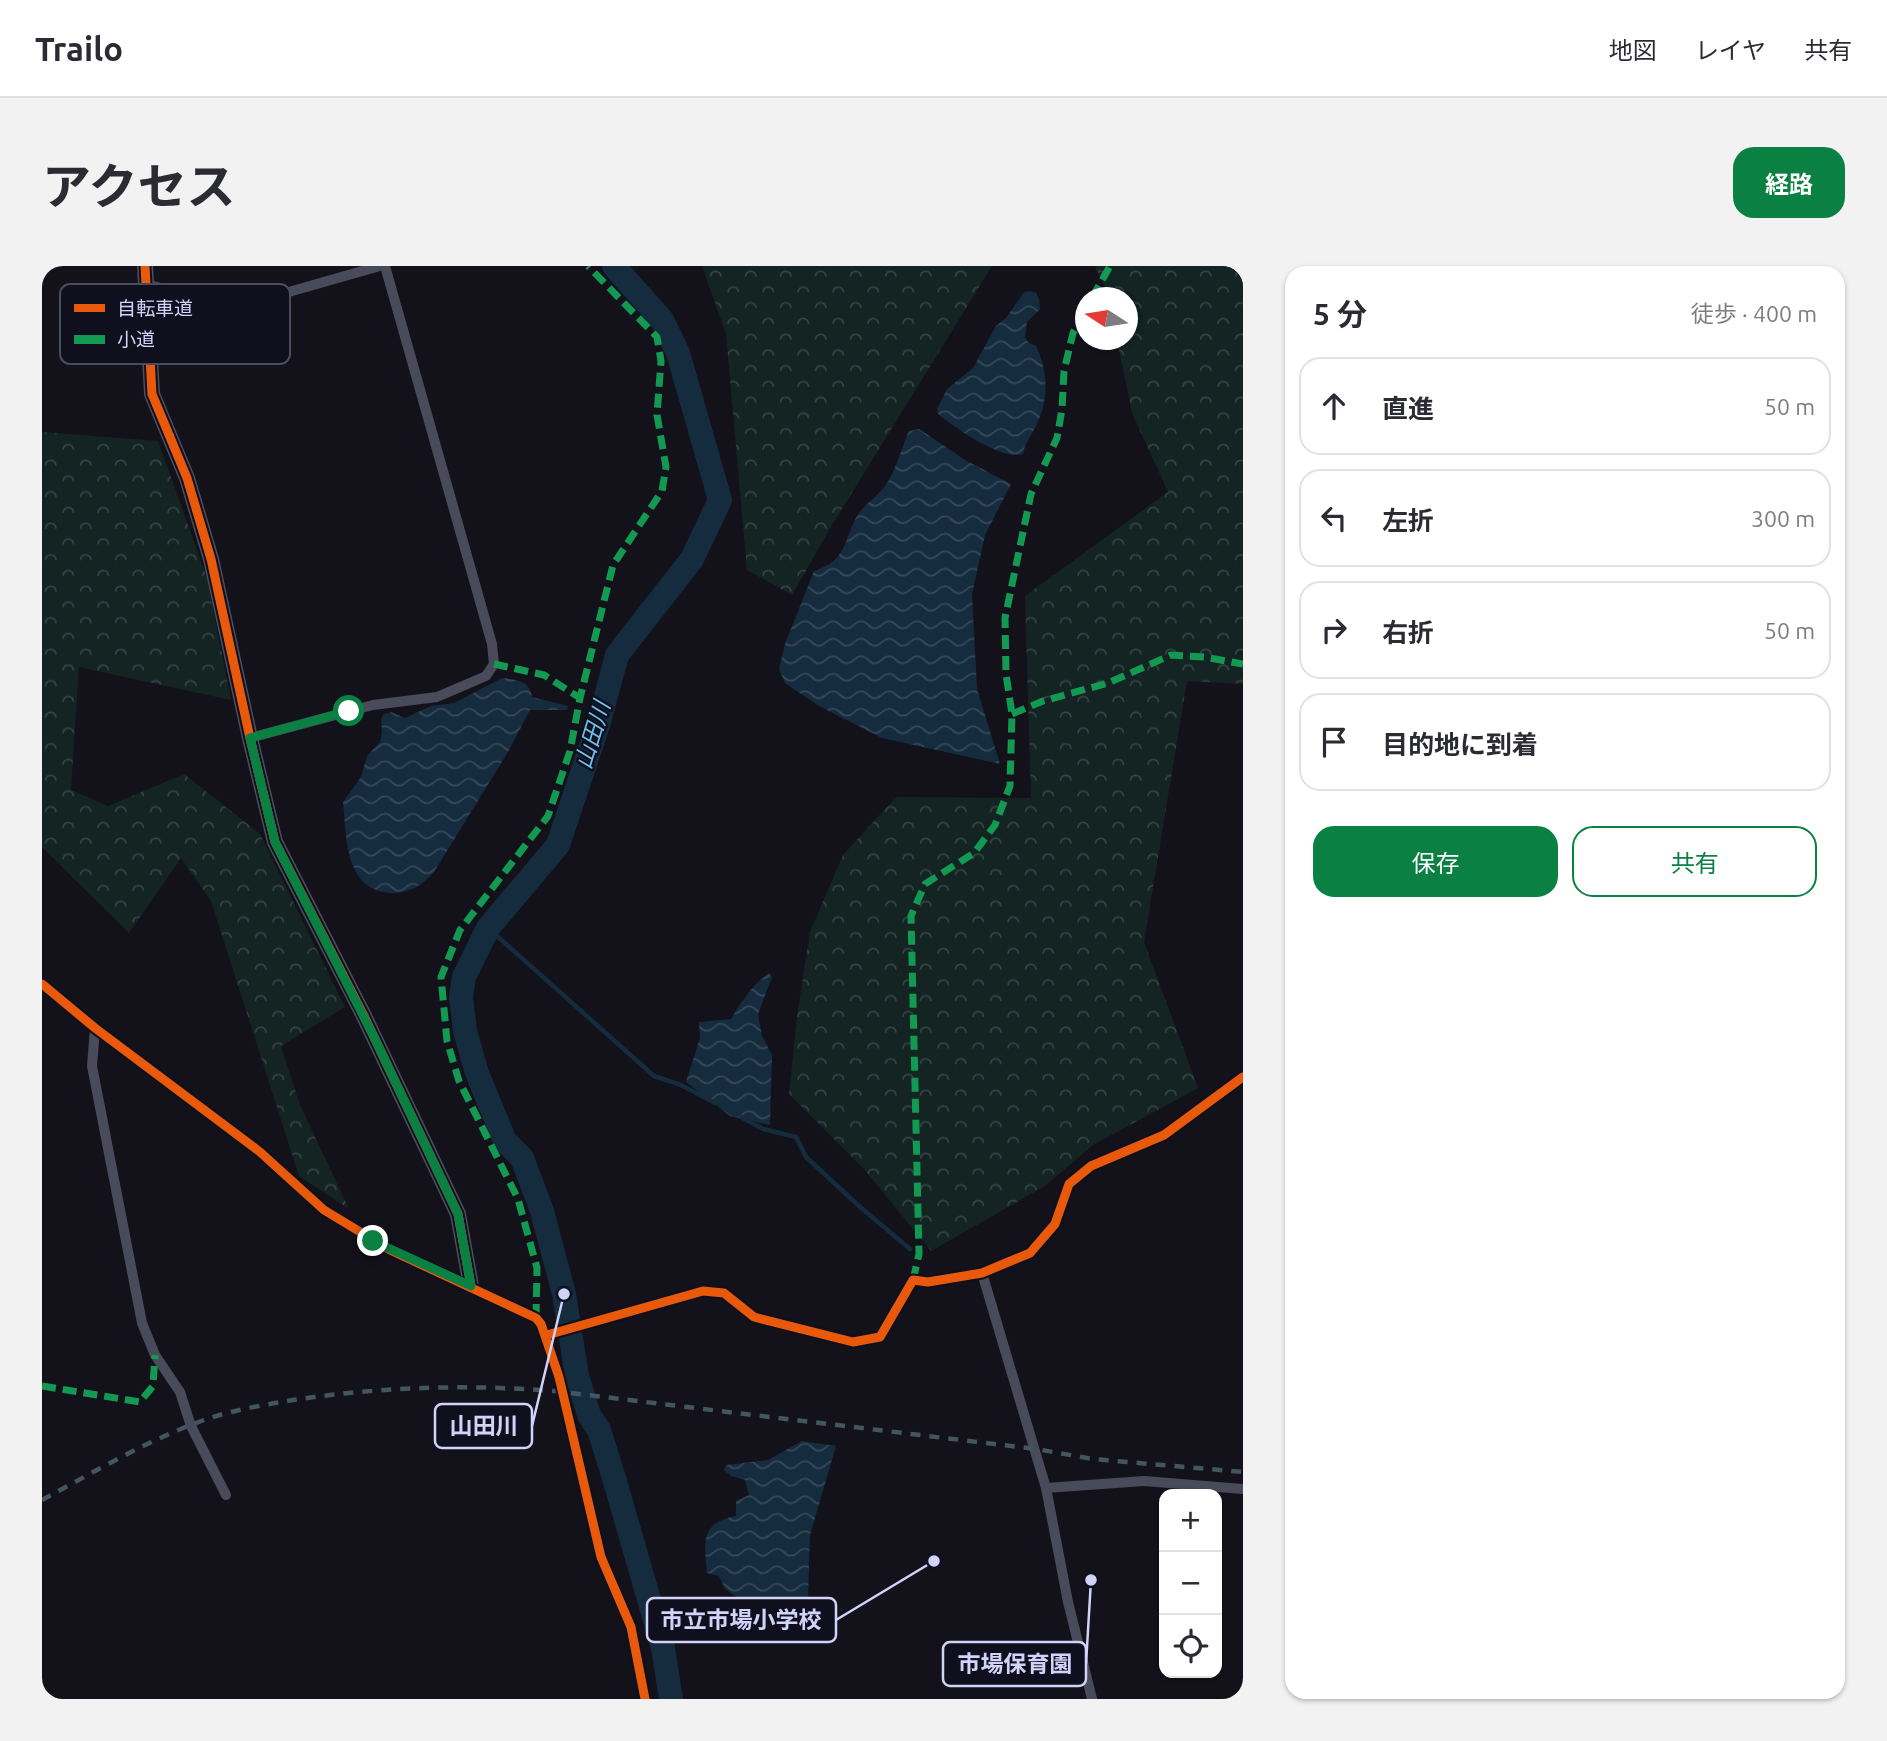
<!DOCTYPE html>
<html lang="ja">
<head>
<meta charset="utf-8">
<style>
  body { margin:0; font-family:Ubuntu,"Noto Sans JP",sans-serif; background:#f2f2f3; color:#2b2b33 }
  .controls { position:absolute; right:21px; bottom:21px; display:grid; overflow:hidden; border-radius:14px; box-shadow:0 2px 5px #0004 }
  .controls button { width:63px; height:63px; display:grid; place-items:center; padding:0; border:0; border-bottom:2px solid #e1e1e2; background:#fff; color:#2b2b33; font:35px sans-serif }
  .compass { position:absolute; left:1033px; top:21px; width:63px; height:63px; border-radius:50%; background:#fff; box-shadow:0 2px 5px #0004; rotate:282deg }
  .stop { position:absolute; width:21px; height:21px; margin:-16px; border:5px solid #0b8043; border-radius:50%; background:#fff }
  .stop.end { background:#0b8043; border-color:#fff; box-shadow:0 2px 7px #0008 }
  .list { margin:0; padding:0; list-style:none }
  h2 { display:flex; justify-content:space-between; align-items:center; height:91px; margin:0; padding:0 28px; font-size:30px }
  h2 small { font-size:23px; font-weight:400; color:#7c7c81 }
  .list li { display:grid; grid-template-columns:46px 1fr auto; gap:21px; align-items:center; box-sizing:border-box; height:98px; margin:0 14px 14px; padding:0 14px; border:2px solid #e1e1e2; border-radius:21px }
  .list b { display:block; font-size:26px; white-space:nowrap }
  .list em { font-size:23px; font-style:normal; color:#7c7c81 }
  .actions { display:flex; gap:14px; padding:21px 28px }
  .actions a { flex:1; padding:16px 0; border:2px solid #0b8043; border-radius:21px; text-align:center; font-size:24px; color:#0b8043 }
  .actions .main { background:#0b8043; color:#fff }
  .icon { flex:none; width:38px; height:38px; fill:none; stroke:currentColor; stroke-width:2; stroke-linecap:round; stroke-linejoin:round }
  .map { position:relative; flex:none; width:1201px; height:1433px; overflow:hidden; border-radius:21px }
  header { display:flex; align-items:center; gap:42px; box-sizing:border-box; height:98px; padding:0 35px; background:#fff; border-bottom:2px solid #e1e1e2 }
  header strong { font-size:33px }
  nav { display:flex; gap:38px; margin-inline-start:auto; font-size:24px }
  .intro { display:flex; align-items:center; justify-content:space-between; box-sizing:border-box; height:168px; padding:0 42px }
  h1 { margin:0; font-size:49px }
  .button { padding:18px 32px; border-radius:21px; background:#0b8043; color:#fff; font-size:24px; font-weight:700 }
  main { display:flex; gap:42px; padding:0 42px }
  aside { flex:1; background:#fff; border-radius:21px; box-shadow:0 2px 5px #0004 }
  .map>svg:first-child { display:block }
  .forest { fill:url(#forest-crowns) }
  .water { fill:url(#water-waves) }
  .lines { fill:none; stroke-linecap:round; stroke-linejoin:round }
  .stream { stroke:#152b3e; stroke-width:4.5 }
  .river { stroke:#152b3e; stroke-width:24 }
  .street { stroke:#494a5a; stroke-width:10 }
  .secondary { stroke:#4b4e60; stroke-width:16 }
  .rail { stroke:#435660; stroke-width:4.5; stroke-dasharray:10 9; stroke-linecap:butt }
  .quiet { stroke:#139951; stroke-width:7; stroke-dasharray:14 7; stroke-linecap:butt }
  .cycleway-casing { stroke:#100f1e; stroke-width:13 }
  .cycleway { stroke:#e8590c; stroke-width:9 }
  .route { stroke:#0b8043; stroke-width:9 }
  .labels { text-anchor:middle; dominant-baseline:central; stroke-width:5; stroke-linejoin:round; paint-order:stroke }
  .water-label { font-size:23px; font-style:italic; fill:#6dc2ec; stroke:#100f1e }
  .key { fill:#100f1e; stroke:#4a4a60; stroke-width:2 }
  .key-label { font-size:19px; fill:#d2d3f9 }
  .leader { fill:none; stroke:#d2d3f9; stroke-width:2.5 }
  .callout-dot { fill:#d2d3f9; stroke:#100f1e; stroke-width:2.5 }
  .callout { fill:#100f1e; stroke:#d2d3f9; stroke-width:2.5 }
  .callout-label { font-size:23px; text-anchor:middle; font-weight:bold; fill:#d2d3f9 }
</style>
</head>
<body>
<header>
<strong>Trailo</strong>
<nav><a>地図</a><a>レイヤ</a><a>共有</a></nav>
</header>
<div class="intro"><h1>アクセス</h1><a class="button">経路</a></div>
<main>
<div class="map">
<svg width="1201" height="1433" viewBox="0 0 1201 1433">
  <defs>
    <pattern id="forest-crowns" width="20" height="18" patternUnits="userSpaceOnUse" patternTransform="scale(1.75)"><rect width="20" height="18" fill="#132423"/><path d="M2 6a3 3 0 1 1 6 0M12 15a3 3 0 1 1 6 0" fill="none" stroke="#344344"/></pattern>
    <pattern id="water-waves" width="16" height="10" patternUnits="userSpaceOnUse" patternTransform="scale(1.75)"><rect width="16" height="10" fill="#152b3e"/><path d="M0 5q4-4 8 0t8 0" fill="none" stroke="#36495b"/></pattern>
  </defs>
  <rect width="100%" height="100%" fill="#13121a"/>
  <g class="forest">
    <path d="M 660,0 L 950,0 L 790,259 L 750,329 L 705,304 L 684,68 Z"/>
    <path d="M 1053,0 L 1201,0 L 1201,418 L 1145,415 L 1102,676 L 1156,822 L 1051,879 L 1003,920 L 889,985 L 822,903 L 747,828 L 755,750 L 768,666 L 801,589 L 854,531 L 989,532 L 983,330 L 1126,226 L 1090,147 L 1075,74 L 1086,74 L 1086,32 L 1067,31 Z"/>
    <path d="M 0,166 L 116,175 L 165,312 L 189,434 L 37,401 L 29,524 L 66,540 L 142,508 L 218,568 L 303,741 L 239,780 L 258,839 L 307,943 L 257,910 L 169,635 L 139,592 L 87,667 L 0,581 Z"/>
  </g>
  <g class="water">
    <path d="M 988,25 L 994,27 L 997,33 L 998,43 L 985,56 L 983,72 L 987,77 L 994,80 C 1006,105 1007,132 995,158 C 990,169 983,176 981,188 C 960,195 913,162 896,148 L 895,143 L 905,123 L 931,102 L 954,60 L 964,52 L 982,26 Z"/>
    <path d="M 877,163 L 923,194 L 969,218 L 943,269 L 930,328 L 935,423 L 958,498 L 840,472 L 777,440 L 743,417 L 737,403 L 743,378 L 772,305 C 806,293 800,278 814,252 C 820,240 831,234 840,224 C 853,209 859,183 867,165 Z"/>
    <path d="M 460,412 C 473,413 489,416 490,431 L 526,440 L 525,444 L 488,444 L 466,486 L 392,606 C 381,619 368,627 350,627 C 302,625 305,572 301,536 L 319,511 L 325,490 L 338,476 L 340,466 L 339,453 L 342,448 L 349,446 L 363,452 L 389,440 L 412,437 Z"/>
    <path d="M 727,707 L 730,711 L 716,748 L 720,770 L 730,789 L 728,859 L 688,850 L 644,816 L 658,772 L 657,756 L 689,753 C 700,735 710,719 727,707 Z"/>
    <path d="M 760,1175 L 794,1180 L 768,1269 L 766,1333 L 696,1332 L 683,1323 L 677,1310 L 665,1307 C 662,1276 658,1257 694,1250 L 694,1235 L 707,1229 L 703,1214 L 689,1210 L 682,1204 L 684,1199 L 726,1194 Z"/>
  </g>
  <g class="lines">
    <g class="stream">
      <path d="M 446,662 L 612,810 L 639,819 L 673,837"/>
      <path d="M 699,851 L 721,863 L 754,871 L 764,891 L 817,940 L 868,983"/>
    </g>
    <path class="river" d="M 572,0 L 620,54 L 636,87 L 678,234 L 650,293 L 575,389 L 557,456 L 516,579 L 446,662 L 422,711 L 419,731 L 423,765 L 435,807 L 463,875 L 480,892 L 500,945 L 522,1028 L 535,1110 L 547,1149 L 557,1164 L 572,1212 L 621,1382 L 629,1433"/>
    <g class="street">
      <path d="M 104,18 L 119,22 L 148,51 L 180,45 L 338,0"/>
      <path d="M 208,472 L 331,439 L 395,431 L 444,410 L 452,398 L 450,378 L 343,0"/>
      <path d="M 0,718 L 53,762 L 218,886 L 282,944 L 348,984 L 494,1052 L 499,1058 L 517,1111 L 559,1291 L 589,1361 L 603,1433"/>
      <path d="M 53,762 L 50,800 L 100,1057 L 113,1089 L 138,1126 L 149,1160 L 184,1229"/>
      <path d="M 940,1007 L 1004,1222 L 1026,1336 L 1050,1433"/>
      <path d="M 505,1069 L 661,1025 L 682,1027 L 712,1051 L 811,1076 L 838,1071 L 871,1014 L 886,1016 L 940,1007 L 988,987 L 1013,958 L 1027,918 L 1049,900 L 1122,869 L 1201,811"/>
      <path d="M 1004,1222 L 1102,1215 L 1201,1223"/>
    </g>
    <path class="secondary" d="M 103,0 L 110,128 L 145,212 L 169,293 L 208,472 L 233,576 L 322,750 L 416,948 L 429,1020"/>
    <path class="rail" d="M 0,1234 C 52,1206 106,1174 162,1154 C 190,1144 222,1139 251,1134 C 337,1121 424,1118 512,1125 L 994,1183 L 1051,1193 L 1201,1206"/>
    <g class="quiet">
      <path d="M 1050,32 L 1068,0"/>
      <path d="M 452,398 L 502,409 L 538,432"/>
      <path d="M 970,448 L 1001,435 L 1066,417 L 1129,389 L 1162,391 L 1201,398"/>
      <path d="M 871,1014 L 877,988 L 869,650 L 883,618 L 932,587 L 953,559 L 968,520 L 970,448 L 964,408 L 963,352 L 989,228 L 1015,172 L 1020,143 L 1022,105 L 1031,67 L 1044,44"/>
      <path d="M 494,1052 L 495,1002 L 476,933 L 417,815 L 405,775 L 399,711 L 418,664 L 506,550 L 528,485 L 538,432 L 571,299 L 620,225 L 624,201 L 615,149 L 619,95 L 615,71 L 546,0"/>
      <path d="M 0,1120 L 98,1136 L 111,1120 L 113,1089"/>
    </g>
    <g class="cycleway-casing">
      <g id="cycleway">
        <path d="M 103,0 L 110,128 L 145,212 L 169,293 L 208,472 L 233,576 L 322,750 L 416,948 L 429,1020"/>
        <path d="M 0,718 L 53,762 L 218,886 L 282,944 L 348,984 L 494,1052 L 499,1058 L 517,1111 L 559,1291 L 589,1361 L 603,1433"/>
        <path d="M 505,1069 L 661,1025 L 682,1027 L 712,1051 L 811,1076 L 838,1071 L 871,1014 L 886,1016 L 940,1007 L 988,987 L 1013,958 L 1027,918 L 1049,900 L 1122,869 L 1201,811"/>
      </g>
    </g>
    <use href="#cycleway" class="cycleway"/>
  </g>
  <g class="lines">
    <path class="route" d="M 307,445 L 208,472 L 233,576 L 333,773 L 416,948 L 429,1020 L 331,975"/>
  </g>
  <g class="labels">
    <g class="water-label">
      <text transform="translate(550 469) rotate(-73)">山田川</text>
    </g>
  </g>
  <rect x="18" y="18" width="230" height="80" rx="10" class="key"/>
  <rect x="32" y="38" width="31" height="8" fill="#e8590c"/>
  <rect x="32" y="69" width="31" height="9" fill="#139951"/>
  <g class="key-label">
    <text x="75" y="49">自転車道</text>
    <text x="75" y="80">小道</text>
  </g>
  <path class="leader" d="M522 1028L490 1160M892 1295L794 1354M1049 1314L1044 1398"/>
  <g class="callout-dot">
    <circle cx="522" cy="1028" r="7"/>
    <circle cx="892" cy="1295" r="7"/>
    <circle cx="1049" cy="1314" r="7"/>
  </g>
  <g class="callout">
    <rect x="393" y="1138" width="97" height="44" rx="7"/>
    <rect x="605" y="1332" width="189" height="44" rx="7"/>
    <rect x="901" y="1376" width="143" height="44" rx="7"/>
  </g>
  <g class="callout-label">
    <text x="442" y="1168">山田川</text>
    <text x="699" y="1362">市立市場小学校</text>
    <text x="973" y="1406">市場保育園</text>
  </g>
</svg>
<div class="controls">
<button>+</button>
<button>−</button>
<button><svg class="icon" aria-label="locate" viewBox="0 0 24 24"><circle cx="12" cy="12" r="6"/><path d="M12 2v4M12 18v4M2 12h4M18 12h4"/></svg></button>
</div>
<svg class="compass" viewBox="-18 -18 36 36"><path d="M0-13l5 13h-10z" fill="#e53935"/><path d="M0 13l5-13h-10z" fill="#7c7c81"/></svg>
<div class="stop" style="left:307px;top:445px"></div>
<div class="stop end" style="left:331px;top:975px"></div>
</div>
<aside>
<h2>5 分<small>徒歩 · 400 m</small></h2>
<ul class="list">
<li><svg class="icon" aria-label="ahead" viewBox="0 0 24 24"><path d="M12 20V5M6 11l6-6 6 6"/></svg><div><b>直進</b></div><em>50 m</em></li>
<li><svg class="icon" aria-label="left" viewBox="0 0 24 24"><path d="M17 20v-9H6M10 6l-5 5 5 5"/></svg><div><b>左折</b></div><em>300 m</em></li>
<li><svg class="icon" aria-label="right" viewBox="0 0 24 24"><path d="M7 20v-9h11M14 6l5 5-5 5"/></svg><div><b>右折</b></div><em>50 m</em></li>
<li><svg class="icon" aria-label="arrive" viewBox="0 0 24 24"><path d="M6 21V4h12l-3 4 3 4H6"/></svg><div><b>目的地に到着</b></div></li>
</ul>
<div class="actions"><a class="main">保存</a><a>共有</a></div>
</aside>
</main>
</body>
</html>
